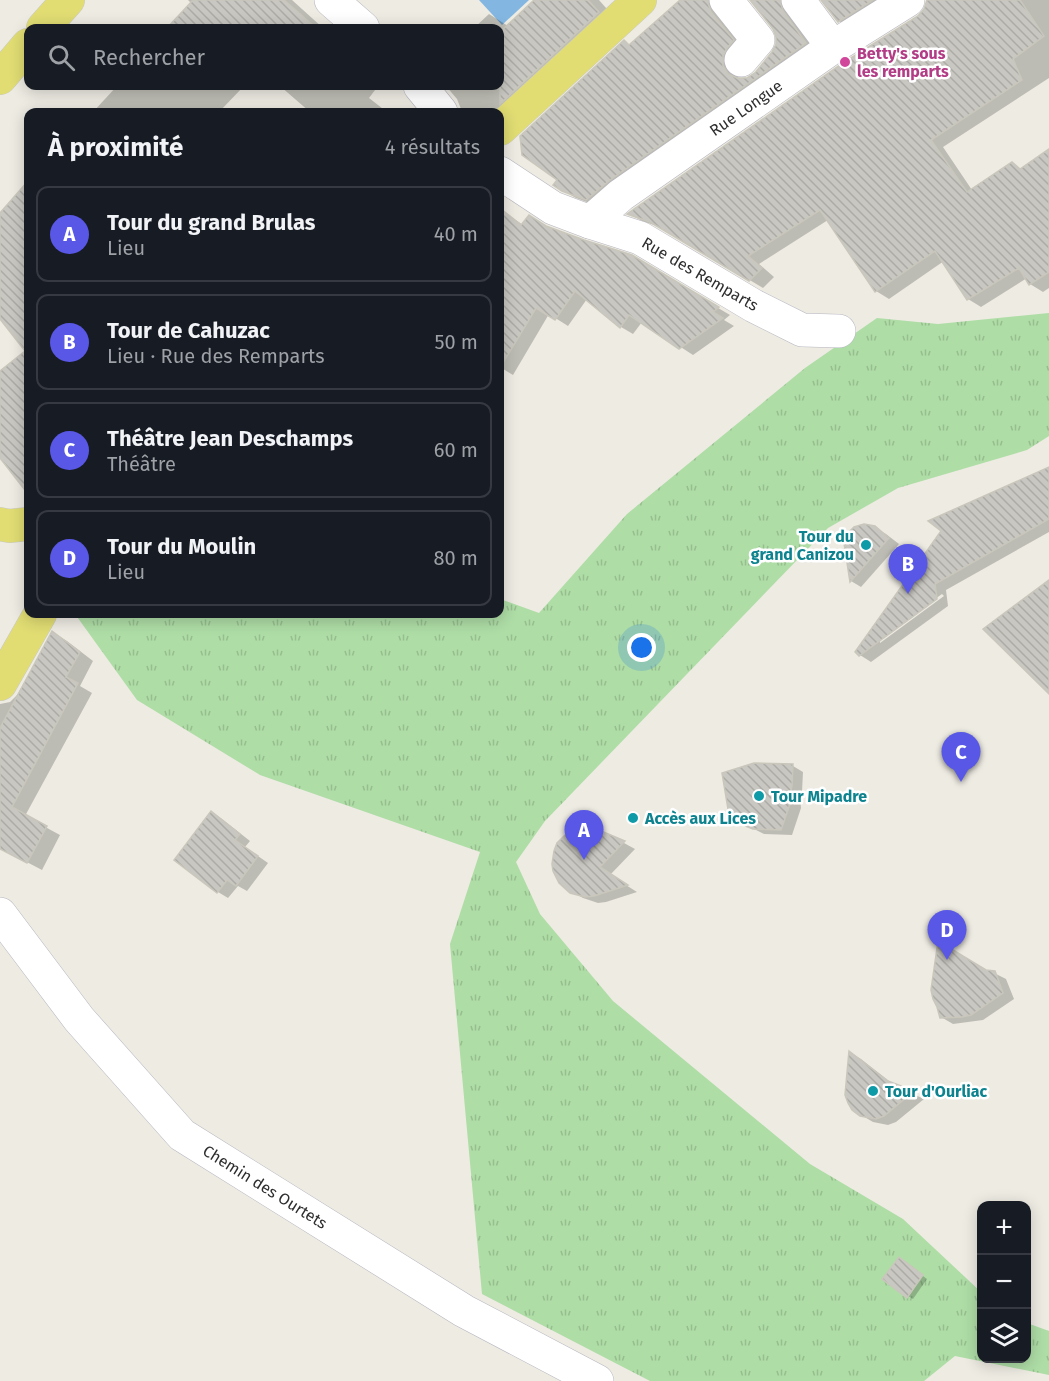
<!DOCTYPE html>
<html lang="fr">
<head>
<meta charset="utf-8">
<style>
  body { margin:0; font-family:"Fira Sans",sans-serif; background:#242831; color:#f1f3f6 }
  .controls { position:absolute; right:18px; bottom:18px; display:grid; overflow:hidden; border-radius:12px; box-shadow:0 3px 15px #0003 }
  .controls button { width:54px; height:54px; display:grid; place-items:center; padding:0; border:0; border-bottom:2px solid #363941; background:#171b24; color:#f1f3f6; font:30px sans-serif }
  .you { position:absolute; left:642px; top:648px; width:21px; height:21px; margin:-15px; border:4px solid #fff; border-radius:50%; background:#1a73e8; box-shadow:0 0 0 9px #1a73e833 }
  .badge { display:grid; place-items:center; width:39px; height:39px; border-radius:50%; background:#5857e6; color:#fff; font-size:20px; font-weight:700 }
  .pin { position:absolute; translate:-50% -50px; filter:drop-shadow(0 2px 3px #0008) }
  .pin::after { content:''; position:absolute; top:32px; width:21px; height:18px; background:inherit; clip-path:polygon(0 0,100% 0,50% 100%) }
  .list { margin:0; padding:0; list-style:none }
  h2 { display:flex; justify-content:space-between; align-items:center; height:78px; margin:0; padding:0 24px; font-size:26px }
  h2 small { font-size:20px; font-weight:400; color:#9ea1a6 }
  .list li { display:grid; grid-template-columns:39px 1fr auto; gap:18px; align-items:center; box-sizing:border-box; height:96px; margin:0 12px 12px; padding:0 12px; border:2px solid #363941; border-radius:12px }
  .list b { display:block; font-size:22px; white-space:nowrap }
  .list p { margin:0; font-size:20px; white-space:nowrap; color:#9ea1a6 }
  .list em { font-size:20px; font-style:normal; color:#9ea1a6 }
  .icon { flex:none; width:33px; height:33px; fill:none; stroke:currentColor; stroke-width:2; stroke-linecap:round; stroke-linejoin:round }
  .map { position:relative; flex:none; width:1049px; height:1381px; overflow:hidden }
  .search { position:absolute; background:#171b24; box-shadow:0 3px 15px #0003; left:24px; top:24px; width:480px; height:66px; display:flex; align-items:center; gap:15px; box-sizing:border-box; padding:0 21px; border-radius:12px; color:#9ea1a6; font-size:22px }
  .panel { position:absolute; background:#171b24; box-shadow:0 3px 15px #0003; left:24px; top:108px; width:480px; height:510px; border-radius:12px }
  .map>svg:first-child { display:block }
  .grass { fill:url(#grass-tufts) }
  .water { fill:#83b7e2 }
  .shadow { fill:#0003; fill-rule:evenodd }
  .building { fill:url(#building-back-hatch); stroke:#c9c7bc; stroke-width:1.5 }
  .lines { fill:none; stroke-linecap:round; stroke-linejoin:round }
  .minor-casing { stroke:#b6b6c0; stroke-width:34 }
  .major-casing { stroke:#c9c9c9; stroke-width:34 }
  .minor { stroke:#fff; stroke-width:33 }
  .major { stroke:#e1dd73; stroke-width:33 }
  .hotel-dot { fill:#d1479c; stroke:#fff; stroke-width:2 }
  .culture-dot { fill:#0f9aa8; stroke:#fff; stroke-width:2 }
  .labels { text-anchor:middle; dominant-baseline:central; stroke-width:5; stroke-linejoin:round; paint-order:stroke }
  .hotel-label { font-size:16px; font-weight:bold; fill:#b23c85; stroke:#fff; text-anchor:start }
  .street-label { font-size:16px; fill:#2e2e2e; stroke:#fff }
  .culture-label { font-size:16px; font-weight:bold; fill:#0d838f; stroke:#fff; text-anchor:start }
</style>
</head>
<body>
<div class="map">
<svg width="1049" height="1381" viewBox="0 0 1049 1381">
  <defs>
    <pattern id="grass-tufts" width="24" height="20" patternUnits="userSpaceOnUse" patternTransform="scale(1.5)"><rect width="24" height="20" fill="#aedda6"/><path d="M3 7l-1-3M5 7V3M7 7l1-3M15 17l-1-3M17 17v-4M19 17l1-3" fill="none" stroke="#96be8f"/></pattern>
    <pattern id="building-back-hatch" width="6" height="6" patternUnits="userSpaceOnUse" patternTransform="scale(1.5)"><rect width="6" height="6" fill="#c9c7c1"/><path d="M-1 5l2 2M0 0l6 6M5-1l2 2" fill="none" stroke="#adaba6"/></pattern>
  </defs>
  <rect width="100%" height="100%" fill="#edebe2"/>
  <path class="grass" d="M 1049,313 L 1049,436 L 1027,450 L 898,488 L 828,528 L 545,821 L 516,862 L 540,914 L 613,1001 L 810,1164 L 903,1219 L 981,1292 L 982,1358 L 1026,1358 L 1027,1323 L 1049,1331 L 1049,1375 L 955,1356 L 924,1381 L 650,1381 L 482,1294 L 450,944 L 480,852 L 260,775 L 137,700 L 75,614 L 500,614 L 500,599 L 539,613 L 627,514 L 805,368 L 877,318 L 938,324 Z"/>
  <path class="water" d="M 479,0 L 529,0 L 502,25 Z"/>
  <g class="shadow">
    <path d="M 188,0 L 292,0 L 323,28 L 169,28 L 192,4 Z"/>
    <path d="M 536,0 L 599,0 L 622,26 L 500,112 L 466,112 L 461,109 L 457,99 L 446,86 L 500,86 L 500,28 L 474,28 L 489,14 L 508,26 Z"/>
    <path d="M 682,0 L 722,0 L 746,48 L 736,74 L 740,80 L 747,79 L 756,73 L 778,44 L 778,35 L 752,0 L 794,0 L 818,51 L 600,207 L 576,198 L 562,190 L 625,42 L 631,46 Z"/>
    <path d="M 823,0 L 897,0 L 852,28 L 839,21 Z"/>
    <path d="M 928,0 L 1049,0 L 1049,78 L 943,147 L 972,190 L 1012,164 L 1021,170 L 1049,151 L 1049,288 L 1043,292 L 1030,284 L 1027,278 L 981,307 L 968,299 L 944,261 L 889,299 L 876,291 L 828,220 L 759,264 L 774,277 L 763,288 L 663,228 L 642,221 L 630,214 L 919,17 L 926,10 Z"/>
    <path d="M 117,86 L 244,86 L 219,112 L 93,112 Z"/>
    <path d="M 280,86 L 378,86 L 369,98 L 387,112 L 310,112 Z"/>
    <path d="M 28,183 L 28,485 L 19,480 L 0,455 L 0,372 L 27,352 L 0,317 L 0,215 Z"/>
    <path d="M 500,209 L 523,225 L 548,228 L 632,257 L 730,315 L 724,320 L 734,326 L 693,355 L 642,322 L 633,334 L 621,327 L 587,299 L 568,326 L 549,314 L 513,375 L 500,367 Z"/>
    <path d="M 1049,469 L 1049,532 L 946,590 L 948,606 L 871,662 L 860,655 ZM 942,594 L 944,596 L 880,643 L 880,639 Z"/>
    <path d="M 875,528 L 886,534 L 899,544 L 861,587 L 851,581 Z"/>
    <path d="M 53,633 L 67,641 L 93,661 L 80,686 L 92,693 L 25,816 L 60,835 L 42,870 L 0,848 L 0,704 L 10,702 L 17,695 Z"/>
    <path d="M 793,766 L 803,772 L 802,792 L 800,796 L 801,808 L 792,835 L 764,834 L 744,824 Z"/>
    <path d="M 212,813 L 222,819 L 250,841 L 245,847 L 268,863 L 247,891 L 238,886 L 228,898 L 218,892 Z"/>
    <path d="M 594,830 L 624,843 L 635,849 L 610,875 L 637,892 L 606,902 L 598,903 L 583,898 L 565,888 Z"/>
    <path d="M 986,972 L 994,973 L 1006,979 L 1014,999 L 983,1020 L 953,1024 L 941,1017 Z"/>
    <path d="M 851,1053 L 861,1059 L 894,1085 L 924,1099 L 896,1122 L 888,1125 L 873,1122 L 861,1115 Z"/>
    <path d="M 904,1262 L 927,1279 L 913,1299 L 908,1296 Z"/>
  </g>
  <g class="building">
    <path d="M 193,0 L 284,0 L 316,28 L 167,28 Z"/>
    <path d="M 534,0 L 588,0 L 599,12 L 500,104 L 500,32 Z"/>
    <path d="M 680,0 L 708,0 L 708,3 L 711,12 L 734,40 L 727,48 L 723,56 L 723,66 L 728,74 L 737,78 L 747,78 L 755,73 L 772,52 L 776,44 L 776,37 L 773,29 L 750,0 L 780,0 L 783,11 L 806,43 L 610,180 L 586,200 L 562,191 L 553,185 L 557,180 L 522,155 L 520,136 L 624,40 L 629,45 Z"/>
    <path d="M 821,0 L 873,0 L 838,22 Z"/>
    <path d="M 927,0 L 1020,0 L 1044,36 L 1013,59 L 1022,80 L 931,140 L 967,192 L 1012,162 L 1020,169 L 1049,149 L 1049,272 L 1029,285 L 1019,268 L 967,300 L 935,251 L 875,292 L 820,210 L 748,256 L 762,268 L 749,281 L 650,222 L 627,214 L 843,63 L 918,16 L 924,9 Z"/>
    <path d="M 28,181 L 28,494 L 0,458 L 0,371 L 25,351 L 0,319 L 0,213 Z"/>
    <path d="M 500,208 L 521,225 L 529,215 L 546,226 L 584,240 L 632,255 L 719,307 L 713,312 L 723,318 L 679,349 L 629,315 L 620,328 L 575,291 L 555,320 L 536,308 L 500,368 Z"/>
    <path d="M 1049,467 L 1049,519 L 935,584 L 937,599 L 859,656 L 855,652 L 941,531 L 928,521 Z"/>
    <path d="M 864,524 L 875,526 L 889,538 L 850,582 L 844,543 L 847,534 L 854,527 Z"/>
    <path d="M 1049,580 L 1049,694 L 983,629 Z"/>
    <path d="M 52,631 L 80,652 L 66,677 L 78,683 L 12,807 L 47,826 L 27,863 L 0,849 L 0,728 Z"/>
    <path d="M 754,763 L 793,764 L 792,786 L 791,790 L 791,801 L 781,830 L 753,829 L 743,825 L 734,818 L 728,809 L 722,773 Z"/>
    <path d="M 211,811 L 240,834 L 235,840 L 258,856 L 236,886 L 227,880 L 217,893 L 174,860 Z"/>
    <path d="M 586,827 L 594,828 L 625,841 L 600,867 L 628,885 L 594,896 L 585,897 L 570,893 L 559,883 L 553,871 L 552,864 L 554,851 L 557,843 L 566,834 L 574,830 Z"/>
    <path d="M 938,941 L 986,970 L 995,971 L 1003,993 L 971,1015 L 962,1017 L 940,1018 L 937,1007 L 933,999 L 931,990 Z"/>
    <path d="M 849,1051 L 888,1081 L 914,1091 L 884,1116 L 876,1119 L 860,1116 L 852,1110 L 848,1103 L 845,1095 Z"/>
    <path d="M 899,1257 L 923,1275 L 907,1298 L 882,1279 Z"/>
  </g>
  <g class="lines">
    <g class="minor-casing">
      <g id="minor">
        <path d="M 331,0 L 363,28"/>
        <path d="M 726,0 L 758,40 L 741,60"/>
        <path d="M 798,0 L 833,47"/>
        <path d="M 420,86 L 441,112"/>
        <path d="M 500,173 L 553,208 L 590,222 L 640,238 L 754,306 L 802,330 L 839,331"/>
        <path d="M 590,222 L 621,195 L 833,47 L 908,0"/>
        <path d="M 0,914 L 79,1019 L 182,1135 L 464,1311 L 597,1381"/>
      </g>
    </g>
    <g class="major-casing">
      <g id="major">
        <path d="M 43,28 L 68,0"/>
        <path d="M 0,78 L 28,45"/>
        <path d="M 500,129 L 640,0"/>
        <path d="M 0,524 L 9,526 L 28,524"/>
        <path d="M 0,684 L 40,614"/>
      </g>
    </g>
    <use href="#minor" class="minor"/>
    <use href="#major" class="major"/>
  </g>
  <circle class="hotel-dot" cx="845" cy="62" r="6"/>
  <g class="culture-dot">
    <circle cx="866" cy="545" r="6"/>
    <circle cx="759" cy="796" r="6"/>
    <circle cx="633" cy="818" r="6"/>
    <circle cx="873" cy="1091" r="6"/>
  </g>
  <g class="labels">
    <g class="hotel-label">
      <text x="857" y="53">Betty's sous<tspan x="857" dy="18">les remparts</tspan></text>
    </g>
    <g class="street-label">
      <text transform="translate(746 108) rotate(-35)">Rue Longue</text>
      <text transform="translate(700 274) rotate(30)">Rue des Remparts</text>
      <text transform="translate(265 1187) rotate(32)">Chemin des Ourtets</text>
    </g>
    <g class="culture-label">
      <text x="854" y="536" text-anchor="end">Tour du<tspan x="854" dy="18">grand Canizou</tspan></text>
      <text x="771" y="796">Tour Mipadre</text>
      <text x="645" y="818">Accès aux Lices</text>
      <text x="885" y="1091">Tour d'Ourliac</text>
    </g>
  </g>
</svg>
<div class="controls">
<button>+</button>
<button>−</button>
<button><svg class="icon" aria-label="layers" viewBox="0 0 24 24"><path d="M12 4l9 5-9 5-9-5zM3 14l9 5 9-5"/></svg></button>
</div>
<div class="you"></div>
<div class="pin badge" style="left:584px;top:860px">A</div>
<div class="pin badge" style="left:908px;top:594px">B</div>
<div class="pin badge" style="left:961px;top:782px">C</div>
<div class="pin badge" style="left:947px;top:960px">D</div>
<div class="search"><svg class="icon" aria-label="search" viewBox="0 0 24 24"><circle cx="10" cy="10" r="6"/><path d="M15 15l6 6"/></svg>Rechercher</div>
<section class="panel">
<h2>À proximité<small>4 résultats</small></h2>
<ul class="list">
<li><span class="badge">A</span><div><b>Tour du grand Brulas</b><p>Lieu</p></div><em>40 m</em></li>
<li><span class="badge">B</span><div><b>Tour de Cahuzac</b><p>Lieu · Rue des Remparts</p></div><em>50 m</em></li>
<li><span class="badge">C</span><div><b>Théâtre Jean Deschamps</b><p>Théâtre</p></div><em>60 m</em></li>
<li><span class="badge">D</span><div><b>Tour du Moulin</b><p>Lieu</p></div><em>80 m</em></li>
</ul>
</section>
</div>
</body>
</html>
